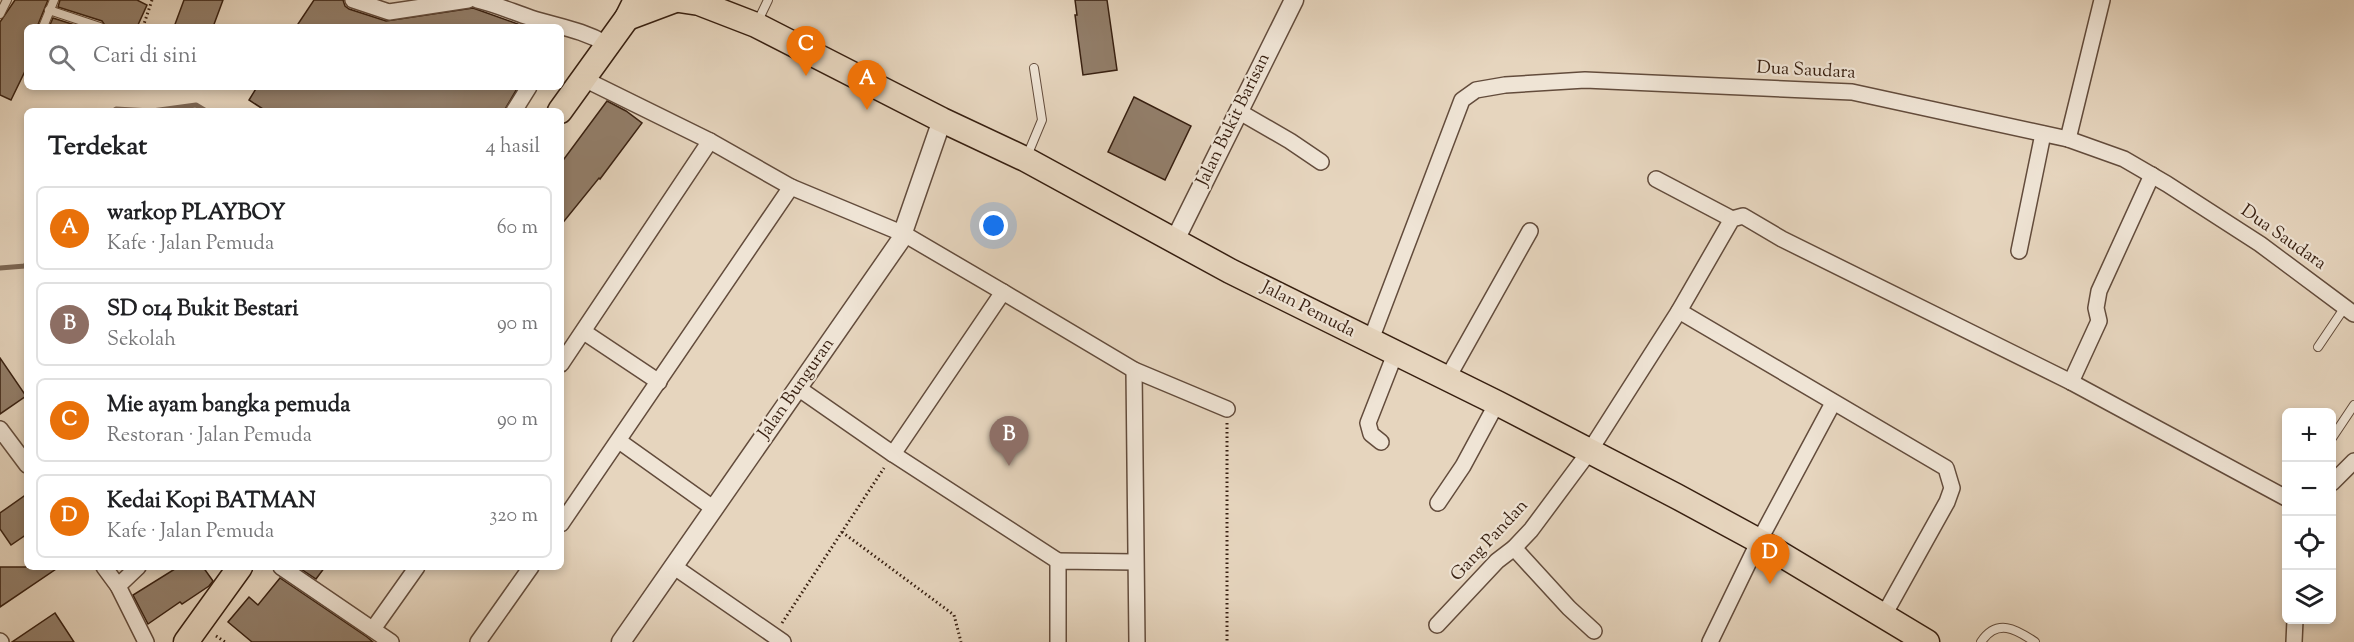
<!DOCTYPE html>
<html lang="id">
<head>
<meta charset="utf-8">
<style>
  body { margin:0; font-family:"Sorts Mill Goudy",serif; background:#f2f2f2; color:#202124 }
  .controls { position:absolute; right:18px; bottom:18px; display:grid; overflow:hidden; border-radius:9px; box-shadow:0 3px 9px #0003 }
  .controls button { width:54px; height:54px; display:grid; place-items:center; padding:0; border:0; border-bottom:2px solid #e0e0e0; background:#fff; color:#202124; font:30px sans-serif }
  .you { position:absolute; left:994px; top:226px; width:21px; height:21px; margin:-15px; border:4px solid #fff; border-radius:50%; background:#1a73e8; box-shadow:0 0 0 9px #1a73e833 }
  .badge { display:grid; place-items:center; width:39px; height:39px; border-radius:50%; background:#0f766e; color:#fff; font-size:20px; font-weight:700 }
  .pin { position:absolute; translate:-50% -50px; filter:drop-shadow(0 2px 3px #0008) }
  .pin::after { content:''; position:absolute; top:32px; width:21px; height:18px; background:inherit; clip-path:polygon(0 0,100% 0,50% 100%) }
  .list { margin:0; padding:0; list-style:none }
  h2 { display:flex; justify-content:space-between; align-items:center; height:78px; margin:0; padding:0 24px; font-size:26px }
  h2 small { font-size:20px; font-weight:400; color:#757577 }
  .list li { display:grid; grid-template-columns:39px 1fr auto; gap:18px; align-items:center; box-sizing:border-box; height:84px; margin:0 12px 12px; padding:0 12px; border:2px solid #e0e0e0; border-radius:9px }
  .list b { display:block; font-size:22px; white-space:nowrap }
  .list p { margin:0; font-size:20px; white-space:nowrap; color:#757577 }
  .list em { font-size:20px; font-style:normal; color:#757577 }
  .icon { flex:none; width:33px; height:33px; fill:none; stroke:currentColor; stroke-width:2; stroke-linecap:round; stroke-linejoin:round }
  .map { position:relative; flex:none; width:2354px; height:642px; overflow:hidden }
  .search { position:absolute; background:#fff; box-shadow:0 3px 9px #0003; left:24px; top:24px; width:540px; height:66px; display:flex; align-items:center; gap:15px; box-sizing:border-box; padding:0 21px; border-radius:9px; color:#757577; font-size:22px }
  .panel { position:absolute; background:#fff; box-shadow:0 3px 9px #0003; left:24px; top:108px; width:540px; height:462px; border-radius:9px }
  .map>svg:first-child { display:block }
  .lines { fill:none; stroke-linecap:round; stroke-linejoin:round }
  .stream { stroke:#7c6755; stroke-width:5 }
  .building { fill:#927e6a; stroke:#371f10; stroke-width:1.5 }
  .service-casing { stroke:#634c3c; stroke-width:10 }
  .minor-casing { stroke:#634c3c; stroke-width:18 }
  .tertiary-casing { stroke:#634c3c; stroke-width:21 }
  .primary-casing { stroke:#371f10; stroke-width:27 }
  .path { stroke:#371f10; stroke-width:3; stroke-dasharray:1.5 3; stroke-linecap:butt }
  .service { stroke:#efe4d5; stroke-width:8 }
  .minor { stroke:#efe4d5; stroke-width:15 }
  .tertiary { stroke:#efe4d5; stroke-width:18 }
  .primary { stroke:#e6d5be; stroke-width:24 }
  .labels { text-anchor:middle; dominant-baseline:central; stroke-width:4.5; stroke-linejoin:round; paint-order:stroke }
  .street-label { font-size:18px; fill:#371f10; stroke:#efe4d5 }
</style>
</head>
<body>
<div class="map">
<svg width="2354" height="642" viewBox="0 0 2354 642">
  <rect width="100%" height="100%" fill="#e6d5be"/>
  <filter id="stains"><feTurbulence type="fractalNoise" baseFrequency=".00333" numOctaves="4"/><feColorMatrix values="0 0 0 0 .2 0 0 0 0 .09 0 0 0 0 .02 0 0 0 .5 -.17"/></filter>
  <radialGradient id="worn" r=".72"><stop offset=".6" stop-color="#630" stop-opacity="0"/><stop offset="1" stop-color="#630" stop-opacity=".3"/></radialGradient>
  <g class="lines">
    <g class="stream">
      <path d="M 113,111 L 116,109 L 151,111"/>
      <path d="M 152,111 L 196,105 L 206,111"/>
      <path d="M 0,268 L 25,266 L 27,262"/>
    </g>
  </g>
  <g class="building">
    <path d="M 15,0 L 48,0 L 37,27 L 27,27 L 27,67 L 11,100 L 0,95 L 0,22 Z"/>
    <path d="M 60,0 L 137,0 L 147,5 L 137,27 L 106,27 L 102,21 L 58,7 Z"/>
    <path d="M 184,0 L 223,0 L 213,27 L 174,27 Z"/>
    <path d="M 314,0 L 343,0 L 345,6 L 349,9 L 386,21 L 473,8 L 526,27 L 296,27 Z"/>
    <path d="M 1075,0 L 1107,0 L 1117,70 L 1083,75 L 1075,15 L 1077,15 Z"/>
    <path d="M 53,18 L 81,27 L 49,27 Z"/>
    <path d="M 257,87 L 518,87 L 504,111 L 266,111 L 249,100 Z"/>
    <path d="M 1134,97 L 1191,126 L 1165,180 L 1108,152 Z"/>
    <path d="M 607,101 L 626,111 L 642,123 L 600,179 L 599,178 L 561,225 L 561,163 Z"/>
    <path d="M 0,358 L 26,396 L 0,414 Z"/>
    <path d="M 27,494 L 27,534 L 11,545 L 0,529 L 0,513 Z"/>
    <path d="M 0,567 L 59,567 L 0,607 Z"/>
    <path d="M 178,567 L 203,567 L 213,581 L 209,586 L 182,604 L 180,602 L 148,624 L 133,595 Z"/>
    <path d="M 298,567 L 325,567 L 316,579 Z"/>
    <path d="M 280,578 L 367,637 L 373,642 L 252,642 L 228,622 L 249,597 L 258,605 Z"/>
    <path d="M 55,613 L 74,642 L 12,642 Z"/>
  </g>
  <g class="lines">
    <g class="service-casing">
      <g id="service">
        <path d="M 49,10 L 100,27"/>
        <path d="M 0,14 L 7,0"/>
        <path d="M 757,23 L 768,0"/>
        <path d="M 43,27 L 54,0"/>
        <path d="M 1027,156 L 1042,120 L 1034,68"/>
        <path d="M 2318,347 L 2345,307"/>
        <path d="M 2332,438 L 2354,405"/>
        <path d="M 1981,642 C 1997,618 2016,629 2035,642"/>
      </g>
    </g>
    <g class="minor-casing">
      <g id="minor">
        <path d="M 353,0 L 389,12 L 468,0"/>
        <path d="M 477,0 C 495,4 513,12 531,18 C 559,27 580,29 607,44"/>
        <path d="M 584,79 L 710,141 L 791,187 L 904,234 L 1003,292"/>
        <path d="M 514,111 L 529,87"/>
        <path d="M 1238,111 L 1290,141 L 1321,162"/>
        <path d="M 2068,139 L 2102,0"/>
        <path d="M 1656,179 L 1732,219"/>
        <path d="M 2019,251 L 2043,134"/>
        <path d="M 1679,311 L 1946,468 L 1952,488 L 1947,502 L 1884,615"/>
        <path d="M 584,332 L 659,382"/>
        <path d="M 1370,342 L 1462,100 L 1476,90 L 1505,85 L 1585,80 L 1852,92 L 2068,139 L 2124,159 L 2167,184 L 2260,244 L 2354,314"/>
        <path d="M 561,364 L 710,141"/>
        <path d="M 1134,370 L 1137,642"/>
        <path d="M 1447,379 L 1530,231"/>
        <path d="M 2071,382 L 2099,321 L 2096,308 L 2099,291 L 2152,175"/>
        <path d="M 798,388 L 893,454 L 1058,561"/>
        <path d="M 0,429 L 27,465"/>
        <path d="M 619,441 L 713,508"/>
        <path d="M 1381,442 L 1371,434 L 1368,423 L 1395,354"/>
        <path d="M 893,454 L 1003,292 L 1134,370 L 1227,409"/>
        <path d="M 2332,483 L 2354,461"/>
        <path d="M 1438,503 L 1463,466 L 1497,403"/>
        <path d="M 561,524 L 791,187"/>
        <path d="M 1514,548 L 1569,608 L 1594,631"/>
        <path d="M 673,566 L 783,642"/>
        <path d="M 104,567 L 118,586 L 146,642"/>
        <path d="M 281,567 L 391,642"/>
        <path d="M 118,586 L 138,567"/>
        <path d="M 1437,625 L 1497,561 L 1514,548 L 1531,530 L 1589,452 L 1679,311 L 1732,219 L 1743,216 L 1782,239 L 2071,382 L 2286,498"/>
        <path d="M 373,629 L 417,567"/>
        <path d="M 0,641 L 1,642"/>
        <path d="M 478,642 L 531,567"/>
        <path d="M 1058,642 L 1058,561 L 1135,562"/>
        <path d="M 1710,642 L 1759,541 L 1833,403"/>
        <path d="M 2294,642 L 2295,620"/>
      </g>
    </g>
    <g class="tertiary-casing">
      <g id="tertiary">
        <path d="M 1175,240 L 1294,0"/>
        <path d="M 621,642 L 900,241 L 942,120"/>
      </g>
    </g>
    <g class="primary-casing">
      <g id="primary">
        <path d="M 679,0 L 699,3 L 756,25 L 942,120 L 1025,159 L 1230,271 L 1497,403 L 1676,496 L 1759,541 L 1927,642"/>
        <path d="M 627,18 L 675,0"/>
        <path d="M 560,111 L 627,18 L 636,0"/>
        <path d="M 186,642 L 240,567"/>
      </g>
    </g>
    <g class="path">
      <path d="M 143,27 L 152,0"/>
      <path d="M 1227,423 L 1227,642"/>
      <path d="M 842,532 L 954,615 L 961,642"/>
      <path d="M 782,623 L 884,468"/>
      <path d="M 216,636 L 225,642"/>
    </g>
    <use href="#service" class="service"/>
    <use href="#minor" class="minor"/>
    <use href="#tertiary" class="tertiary"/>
    <use href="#primary" class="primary"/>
  </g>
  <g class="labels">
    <g class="street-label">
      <text transform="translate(1806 71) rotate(3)">Dua Saudara</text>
      <text transform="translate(1234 120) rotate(-64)">Jalan Bukit Barisan</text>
      <text transform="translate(2283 238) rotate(35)">Dua Saudara</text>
      <text transform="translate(1308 310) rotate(27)">Jalan Pemuda</text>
      <text transform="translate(797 389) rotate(-55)">Jalan Bunguran</text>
      <text transform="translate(1490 541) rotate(-47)">Gang Pandan</text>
    </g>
  </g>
  <rect width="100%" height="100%" filter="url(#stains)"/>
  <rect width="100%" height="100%" fill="url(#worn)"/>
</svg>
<div class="controls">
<button>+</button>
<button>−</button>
<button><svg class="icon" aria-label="locate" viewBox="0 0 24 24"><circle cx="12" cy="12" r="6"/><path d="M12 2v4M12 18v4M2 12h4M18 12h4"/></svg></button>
<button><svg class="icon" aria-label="layers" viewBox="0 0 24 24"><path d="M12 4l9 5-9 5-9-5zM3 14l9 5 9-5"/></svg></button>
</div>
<div class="you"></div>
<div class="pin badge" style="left:867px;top:110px;background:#e8710a">A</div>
<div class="pin badge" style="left:1009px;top:466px;background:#8d6e63">B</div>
<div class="pin badge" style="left:806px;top:76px;background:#e8710a">C</div>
<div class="pin badge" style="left:1770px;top:584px;background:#e8710a">D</div>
<div class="search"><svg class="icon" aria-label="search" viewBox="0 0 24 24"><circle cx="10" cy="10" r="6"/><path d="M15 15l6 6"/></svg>Cari di sini</div>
<section class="panel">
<h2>Terdekat<small>4 hasil</small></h2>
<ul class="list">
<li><span class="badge" style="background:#e8710a">A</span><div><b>warkop PLAYBOY</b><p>Kafe · Jalan Pemuda</p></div><em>60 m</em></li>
<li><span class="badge" style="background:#8d6e63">B</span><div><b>SD 014 Bukit Bestari</b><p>Sekolah</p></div><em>90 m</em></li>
<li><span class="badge" style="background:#e8710a">C</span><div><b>Mie ayam bangka pemuda</b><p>Restoran · Jalan Pemuda</p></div><em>90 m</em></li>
<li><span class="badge" style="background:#e8710a">D</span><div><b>Kedai Kopi BATMAN</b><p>Kafe · Jalan Pemuda</p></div><em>320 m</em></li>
</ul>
</section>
</div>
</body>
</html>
